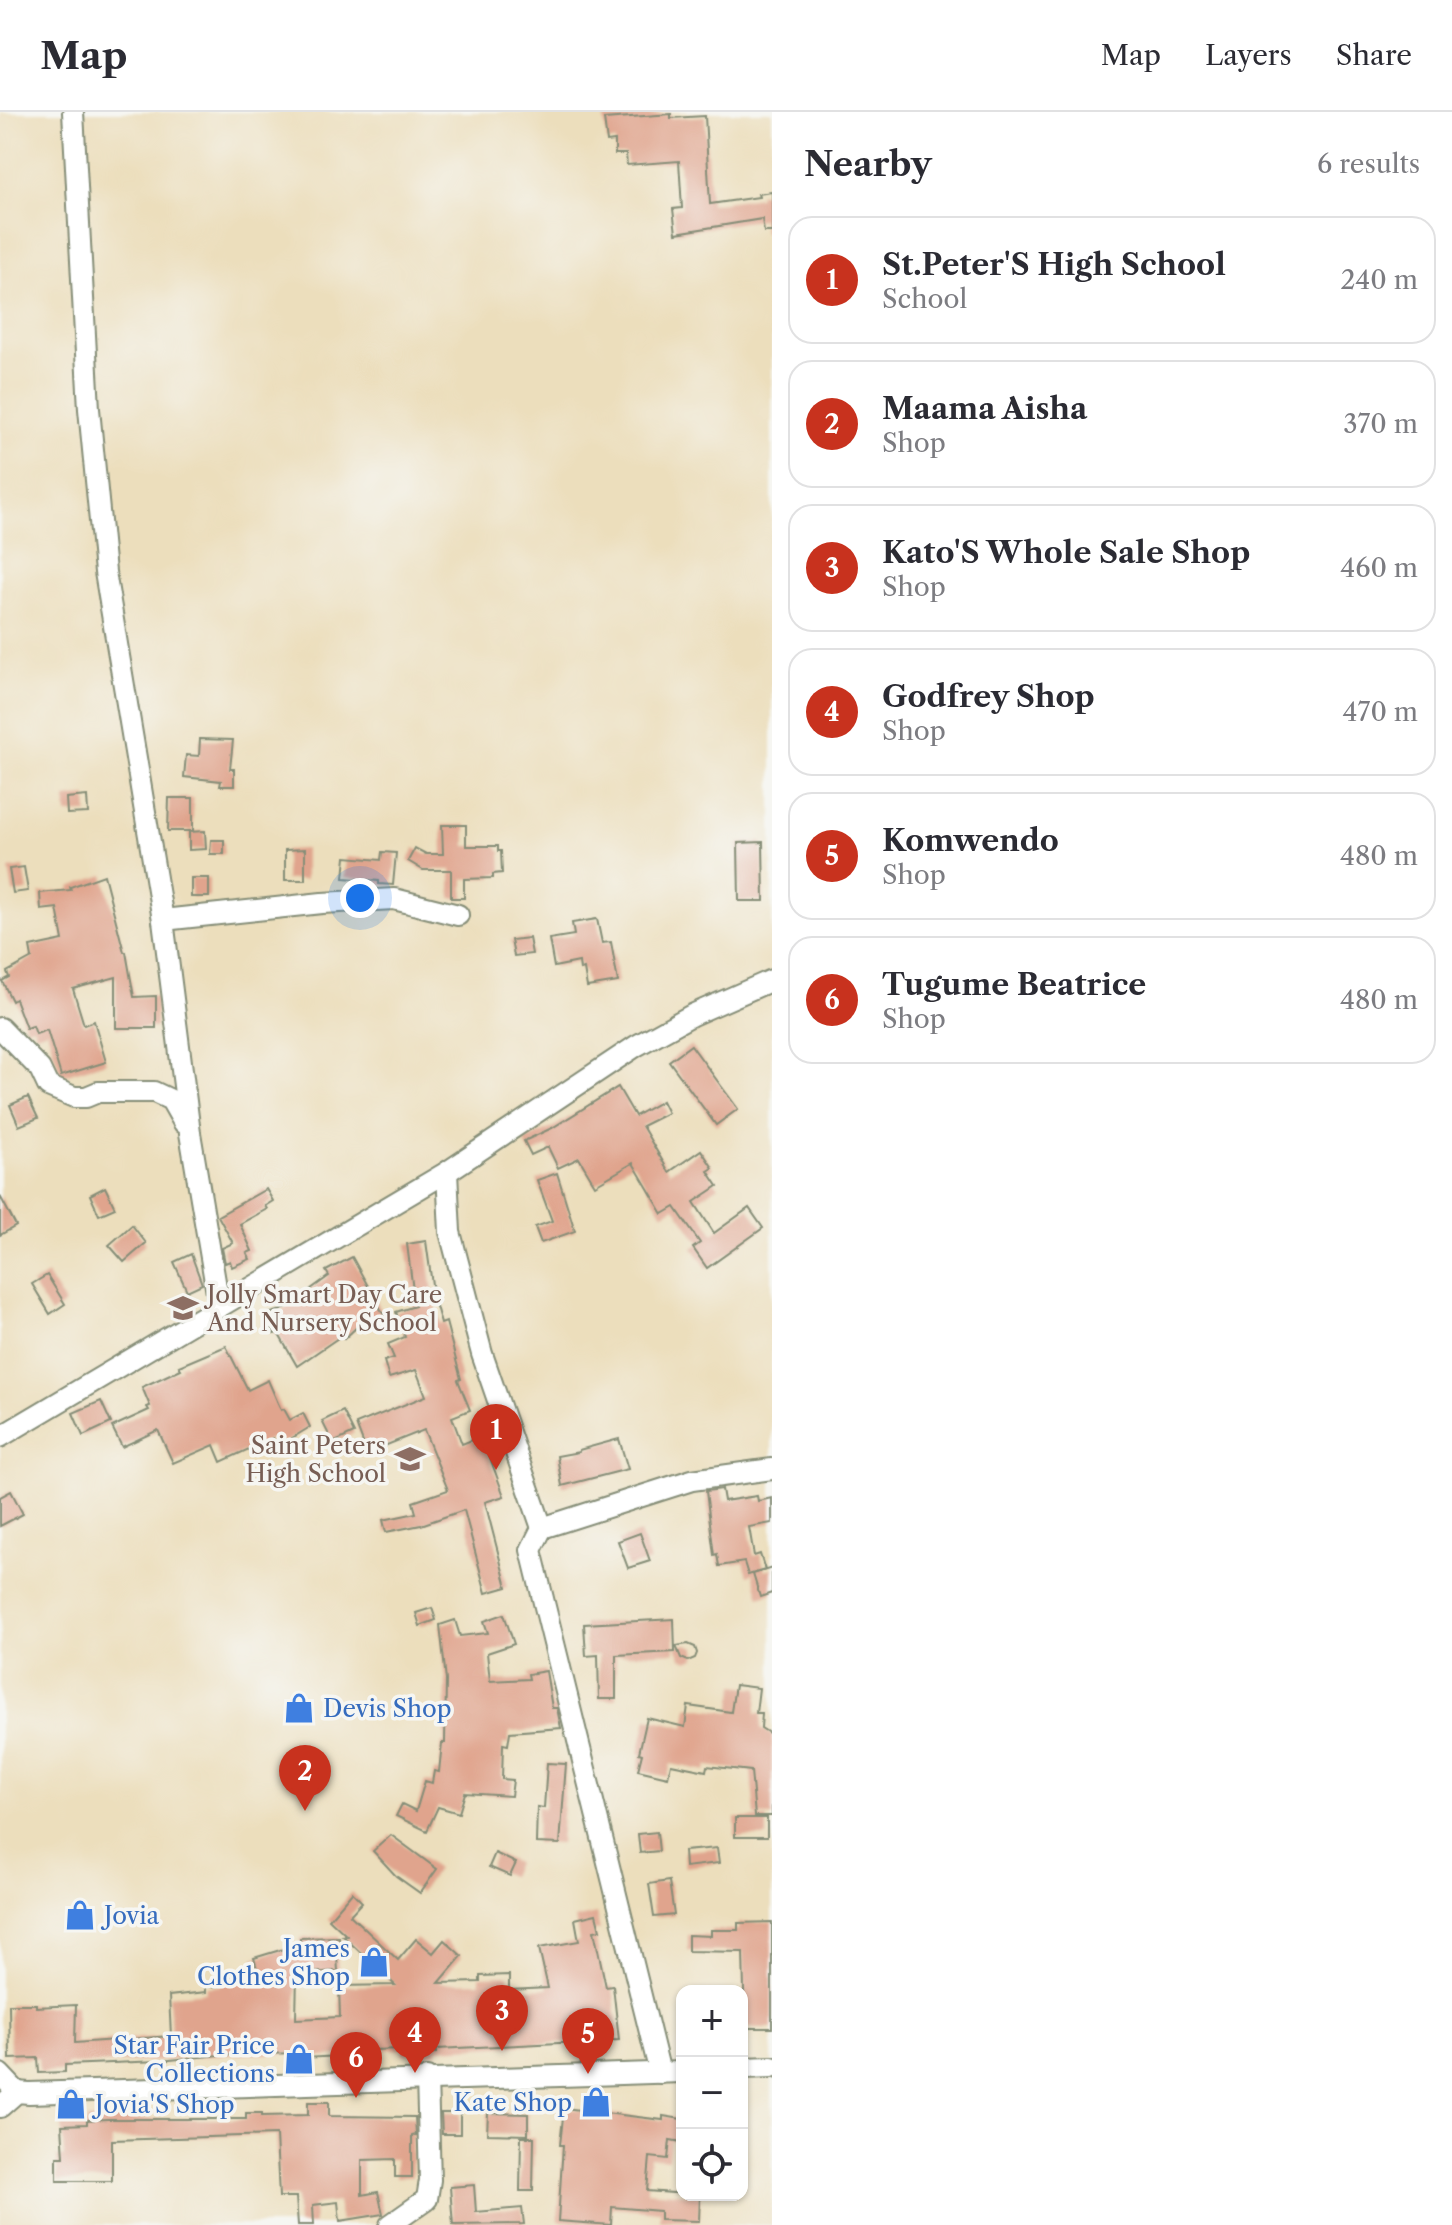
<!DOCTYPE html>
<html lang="en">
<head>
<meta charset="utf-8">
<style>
  body { margin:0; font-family:"Libre Caslon Text",serif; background:#f7f7f7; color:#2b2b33 }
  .controls { position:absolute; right:24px; bottom:24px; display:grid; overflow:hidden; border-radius:16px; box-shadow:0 2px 6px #0004 }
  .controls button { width:72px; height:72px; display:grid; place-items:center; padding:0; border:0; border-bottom:2px solid #e1e1e2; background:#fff; color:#2b2b33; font:40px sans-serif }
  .you { position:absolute; left:360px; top:786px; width:28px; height:28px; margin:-20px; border:6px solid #fff; border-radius:50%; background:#1a73e8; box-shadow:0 0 0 12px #1a73e833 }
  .badge { display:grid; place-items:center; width:52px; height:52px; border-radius:50%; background:#c8321e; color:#fff; font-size:26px; font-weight:700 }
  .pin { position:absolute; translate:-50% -66px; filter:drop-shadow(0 2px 4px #0008) }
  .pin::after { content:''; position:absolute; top:42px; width:28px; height:24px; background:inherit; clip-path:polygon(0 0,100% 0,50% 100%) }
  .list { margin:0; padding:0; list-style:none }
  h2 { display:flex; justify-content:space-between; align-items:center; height:104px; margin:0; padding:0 32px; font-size:34px }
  h2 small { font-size:26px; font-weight:400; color:#7c7c81 }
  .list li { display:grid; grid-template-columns:52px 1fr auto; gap:24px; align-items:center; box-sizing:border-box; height:128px; margin:0 16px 16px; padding:0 16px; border:2px solid #e1e1e2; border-radius:24px }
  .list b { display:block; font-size:30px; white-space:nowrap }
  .list p { margin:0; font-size:26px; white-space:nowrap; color:#7c7c81 }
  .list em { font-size:26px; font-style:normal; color:#7c7c81 }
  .icon { flex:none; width:44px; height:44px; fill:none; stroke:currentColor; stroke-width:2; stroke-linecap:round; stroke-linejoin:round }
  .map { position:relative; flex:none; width:772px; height:2113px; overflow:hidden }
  header { display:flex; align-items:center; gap:48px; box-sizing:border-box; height:112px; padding:0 40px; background:#fff; border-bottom:2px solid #e1e1e2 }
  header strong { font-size:38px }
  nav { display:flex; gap:44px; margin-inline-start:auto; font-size:28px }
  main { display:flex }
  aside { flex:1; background:#fff }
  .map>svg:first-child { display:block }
  .building { fill:#e0a48d }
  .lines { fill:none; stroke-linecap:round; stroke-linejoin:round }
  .minor-casing { stroke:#868e78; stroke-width:24 }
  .minor { stroke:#fff; stroke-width:20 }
  .labels { text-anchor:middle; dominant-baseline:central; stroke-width:7; stroke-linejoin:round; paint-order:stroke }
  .education-label { font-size:24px; fill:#785e54; stroke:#f6f6f2; text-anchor:start }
  .shop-label { font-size:24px; fill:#366cbe; stroke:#f6f6f2; text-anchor:start }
</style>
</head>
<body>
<header>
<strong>Map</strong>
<nav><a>Map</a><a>Layers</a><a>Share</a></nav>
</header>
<main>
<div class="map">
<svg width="772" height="2113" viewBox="0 0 772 2113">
  <rect width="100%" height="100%" fill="#f6f6f2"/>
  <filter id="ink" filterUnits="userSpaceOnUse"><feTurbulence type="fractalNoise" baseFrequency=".0125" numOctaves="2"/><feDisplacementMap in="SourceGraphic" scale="16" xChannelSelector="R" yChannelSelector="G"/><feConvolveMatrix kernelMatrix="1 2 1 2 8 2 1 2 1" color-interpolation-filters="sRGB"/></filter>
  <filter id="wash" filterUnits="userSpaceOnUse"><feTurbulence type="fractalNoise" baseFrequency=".006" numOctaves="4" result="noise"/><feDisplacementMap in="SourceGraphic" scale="32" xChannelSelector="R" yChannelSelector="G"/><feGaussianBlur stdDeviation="1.8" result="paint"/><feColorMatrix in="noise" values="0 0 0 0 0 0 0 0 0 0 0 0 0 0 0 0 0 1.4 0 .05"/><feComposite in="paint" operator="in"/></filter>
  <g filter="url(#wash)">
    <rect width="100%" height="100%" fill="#ecdebc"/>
    <g id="blocks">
      <g class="building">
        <path d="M 671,2 L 671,6 L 705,4 L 710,92 L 759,85 L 758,82 L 772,80 L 772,120 L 764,120 L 762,107 L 676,121 L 673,97 L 682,96 L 679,49 L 627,53 L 626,42 L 615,42 L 615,29 L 607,30 L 604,7 Z"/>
        <path d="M 200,627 L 233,628 L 230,657 L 234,657 L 234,674 L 220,674 L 221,669 L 184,665 L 186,643 L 199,644 Z"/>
        <path d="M 87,684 L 88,701 L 67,702 L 66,686 Z"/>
        <path d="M 169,686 L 193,686 L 193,719 L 168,719 Z"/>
        <path d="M 442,713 L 466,713 L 466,734 L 498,734 L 498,739 L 501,739 L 502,761 L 493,762 L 493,766 L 464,767 L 464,786 L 451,786 L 451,758 L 423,758 L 408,749 L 415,736 L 426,742 L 443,742 Z"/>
        <path d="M 205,719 L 206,737 L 189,738 L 189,720 Z"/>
        <path d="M 211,728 L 224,728 L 224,742 L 210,742 Z"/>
        <path d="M 763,730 L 764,789 L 739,789 L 738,731 Z"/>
        <path d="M 305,737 L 305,768 L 285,768 L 285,738 Z"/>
        <path d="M 382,740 L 396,741 L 393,773 L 379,772 L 379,769 L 344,766 L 346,745 L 381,748 Z"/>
        <path d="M 24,755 L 28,779 L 13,781 L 9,757 Z"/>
        <path d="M 104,763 L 124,840 L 126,840 L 134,885 L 156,884 L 156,916 L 116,916 L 116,865 L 73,877 L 84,913 L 94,909 L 106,950 L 61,964 L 47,918 L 36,922 L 33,914 L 26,916 L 15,887 L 12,889 L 2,869 L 9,865 L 7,860 L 32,846 L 30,835 L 63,828 L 57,796 L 41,798 L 40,781 L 71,778 L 70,775 Z"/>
        <rect x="191" y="766" width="18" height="19"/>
        <path d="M 597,807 L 602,831 L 611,830 L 618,870 L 587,875 L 584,857 L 580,858 L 579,850 L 554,855 L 549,827 L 574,823 L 572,811 Z"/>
        <path d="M 529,826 L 532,842 L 514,844 L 511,828 Z"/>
        <path d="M 691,933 L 738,997 L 716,1013 L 669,949 Z"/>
        <path d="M 618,975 L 635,1004 L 662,989 L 668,1001 L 642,1014 L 669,1060 L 701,1038 L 713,1056 L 708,1059 L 718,1074 L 694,1090 L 714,1121 L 749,1096 L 763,1116 L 707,1156 L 693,1136 L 700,1131 L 675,1095 L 663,1102 L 633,1051 L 595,1073 L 579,1046 L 558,1056 L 548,1035 L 531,1043 L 524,1029 L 552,1016 Z"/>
        <path d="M 28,985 L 38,1006 L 19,1014 L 10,993 Z"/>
        <path d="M 557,1061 L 575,1119 L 541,1131 L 535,1115 L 552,1109 L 537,1068 Z"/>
        <path d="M 105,1075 L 115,1096 L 99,1103 L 90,1083 Z"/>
        <path d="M 266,1077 L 273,1089 L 265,1094 L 267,1097 L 240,1112 L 252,1139 L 247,1141 L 250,1147 L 232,1155 L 230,1149 L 225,1151 L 222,1136 L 233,1131 L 218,1104 Z"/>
        <path d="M 0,1084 L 16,1114 L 0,1123 Z"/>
        <path d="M 132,1113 L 146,1131 L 124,1150 L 109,1133 Z"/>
        <path d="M 426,1129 L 434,1187 L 441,1212 L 446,1210 L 461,1267 L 458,1268 L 470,1298 L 452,1305 L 462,1332 L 482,1324 L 504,1384 L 485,1390 L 507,1475 L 486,1481 L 464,1398 L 421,1413 L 386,1420 L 383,1408 L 416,1401 L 413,1390 L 448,1378 L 424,1318 L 367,1341 L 356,1312 L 426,1284 L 416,1258 L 389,1266 L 384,1249 L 394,1246 L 388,1232 L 405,1225 L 396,1200 L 415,1194 L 407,1132 Z"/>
        <path d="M 191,1142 L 202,1172 L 187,1179 L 174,1150 Z"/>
        <path d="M 352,1145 L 385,1205 L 363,1217 L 357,1215 L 344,1227 L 341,1224 L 297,1254 L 278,1221 L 274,1222 L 268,1202 L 282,1198 L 329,1164 L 326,1159 Z"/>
        <path d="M 47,1163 L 65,1192 L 50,1202 L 32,1172 Z"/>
        <path d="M 226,1234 L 248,1278 L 268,1268 L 281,1298 L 284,1297 L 290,1308 L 303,1301 L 310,1315 L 284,1331 L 282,1328 L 276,1331 L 273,1326 L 221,1350 L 214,1333 L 173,1351 L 158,1318 L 122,1335 L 112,1315 L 149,1298 L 147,1295 L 150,1294 L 142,1275 L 181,1257 L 179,1254 Z"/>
        <path d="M 101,1289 L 111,1311 L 83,1324 L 73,1301 Z"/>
        <path d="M 343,1299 L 354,1321 L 333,1331 L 322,1309 Z"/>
        <path d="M 619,1327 L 628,1357 L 562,1374 L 557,1344 L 579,1340 L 579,1338 Z"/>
        <path d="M 722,1377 L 724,1389 L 757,1384 L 758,1389 L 772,1386 L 772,1411 L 749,1415 L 754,1444 L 760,1442 L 765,1458 L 748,1463 L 744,1450 L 719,1454 L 717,1442 L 714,1443 L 706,1379 Z"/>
        <path d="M 11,1379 L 23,1402 L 0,1414 L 0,1385 Z"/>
        <path d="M 640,1421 L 650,1449 L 628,1456 L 618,1429 Z"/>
        <path d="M 772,1456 L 772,1481 L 760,1485 L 753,1462 Z"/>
        <path d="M 432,1496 L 436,1508 L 420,1514 L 416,1501 Z"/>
        <path d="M 504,1502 L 514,1532 L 487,1541 L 490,1569 L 529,1567 L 528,1562 L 546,1559 L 552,1596 L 557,1596 L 561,1616 L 510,1620 L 508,1633 L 503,1632 L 502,1667 L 513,1668 L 511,1684 L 465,1681 L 459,1701 L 438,1695 L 427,1719 L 396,1704 L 402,1692 L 416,1699 L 425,1669 L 432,1671 L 434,1659 L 439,1660 L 442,1631 L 445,1631 L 446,1568 L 440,1513 L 455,1508 L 460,1524 L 488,1521 L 484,1509 Z"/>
        <path d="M 674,1507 L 675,1540 L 616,1543 L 616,1587 L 599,1587 L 598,1543 L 586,1544 L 584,1512 Z"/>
        <path d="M 688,1532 L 695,1535 L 697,1541 L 695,1546 L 688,1549 L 681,1546 L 676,1534 Z"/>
        <path d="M 735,1573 L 759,1576 L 756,1601 L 762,1601 L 761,1616 L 772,1623 L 772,1704 L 755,1704 L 751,1659 L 707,1654 L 706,1659 L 671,1652 L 668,1665 L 638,1658 L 642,1642 L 639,1641 L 647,1606 L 685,1615 L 688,1594 L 731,1600 Z"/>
        <path d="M 547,1651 L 566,1652 L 560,1732 L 536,1731 L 537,1695 L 544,1696 Z"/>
        <rect x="735" y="1706" width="32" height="19"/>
        <path d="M 657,1720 L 659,1739 L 640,1741 L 638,1722 Z"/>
        <path d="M 391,1723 L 437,1757 L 420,1781 L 396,1764 L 373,1739 Z"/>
        <path d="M 717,1736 L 719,1751 L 685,1755 L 684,1739 Z"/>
        <path d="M 495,1741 L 516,1751 L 510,1764 L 489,1755 Z"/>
        <path d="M 669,1769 L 674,1803 L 654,1805 L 649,1772 Z"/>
        <path d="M 352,1780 L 362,1790 L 350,1803 L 398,1848 L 416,1827 L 433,1841 L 444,1828 L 462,1844 L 439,1871 L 480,1870 L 480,1864 L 509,1863 L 509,1878 L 548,1876 L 539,1836 L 579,1829 L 575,1807 L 596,1802 L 600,1818 L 594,1819 L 606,1875 L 613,1874 L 619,1928 L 437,1937 L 437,1941 L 403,1942 L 402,1937 L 341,1939 L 341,1944 L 302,1946 L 302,1941 L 219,1943 L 160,1949 L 65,1953 L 65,1960 L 39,1961 L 38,1946 L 10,1947 L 9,1892 L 36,1892 L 36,1895 L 76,1893 L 75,1931 L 171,1924 L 169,1884 L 206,1880 L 206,1875 L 220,1874 L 220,1865 L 258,1860 L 254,1846 L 300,1832 L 300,1826 L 339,1825 L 340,1845 L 337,1845 L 338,1859 L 297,1862 L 296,1907 L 340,1905 L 339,1874 L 395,1873 L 343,1824 L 347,1824 L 329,1807 Z"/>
        <path d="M 772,1810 L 772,1916 L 745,1916 L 743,1840 L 688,1839 L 688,1823 L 711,1824 L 711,1818 L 738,1818 L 738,1811 Z"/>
        <path d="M 308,1990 L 329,1990 L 329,2004 L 415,2005 L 416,2023 L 412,2024 L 412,2065 L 395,2065 L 395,2047 L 362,2048 L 362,2083 L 378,2080 L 383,2102 L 340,2109 L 338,2090 L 313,2093 L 314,2113 L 298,2113 L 296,2085 L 279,2085 L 276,2023 L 112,2028 L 112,2069 L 57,2069 L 57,2045 L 64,2045 L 62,2013 L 87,2012 L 87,2008 L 108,2007 L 246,2007 L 246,2001 L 262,2001 L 262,2004 L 308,2003 Z"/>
        <path d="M 564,1996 L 663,2008 L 663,2004 L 682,2007 L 682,2030 L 670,2028 L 668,2047 L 650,2045 L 647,2079 L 700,2083 L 699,2109 L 660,2108 L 660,2099 L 612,2095 L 611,2113 L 558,2109 L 563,2033 L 560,2033 Z"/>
        <path d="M 441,2001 L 460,2001 L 460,2022 L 442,2022 Z"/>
        <path d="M 488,2001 L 528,2002 L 528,2023 L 487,2022 Z"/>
        <path d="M 521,2025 L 534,2025 L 533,2079 L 520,2079 Z"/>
        <path d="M 474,2073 L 476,2100 L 522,2096 L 524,2112 L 453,2113 L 450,2075 Z"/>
      </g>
    </g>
  </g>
  <g filter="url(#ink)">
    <use href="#blocks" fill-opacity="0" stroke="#868e78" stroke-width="2"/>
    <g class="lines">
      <g class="minor-casing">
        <g id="minor">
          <path d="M 73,0 L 89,297 L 105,460 L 163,808 L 190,1021 L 219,1193"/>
          <path d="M 163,808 L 322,791 L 394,787 L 458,803"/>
          <path d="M 0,916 L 40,957 L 48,974 L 74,985 L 86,985 L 98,980 L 154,980 L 171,988 L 184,1011"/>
          <path d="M 447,1060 L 450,1120 L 482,1242 L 542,1416 L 531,1438 L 660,1961"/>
          <path d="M 0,1325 L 447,1060 L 636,934 L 692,903 L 772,868"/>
          <path d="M 542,1416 L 692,1368 L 772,1357"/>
          <path d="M 742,1956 L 772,1955"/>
          <path d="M 0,1962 L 17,1980"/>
          <path d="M 0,1995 L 17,1980 L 29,1981 L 682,1960"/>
          <path d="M 390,2113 L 427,2087 L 430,2068 L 427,1966"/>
        </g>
      </g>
      <use href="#minor" class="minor"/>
    </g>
  </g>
  <defs>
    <g id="school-bare" transform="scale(2.4)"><path d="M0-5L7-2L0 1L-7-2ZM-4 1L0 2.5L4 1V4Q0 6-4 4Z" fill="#8d6e63" stroke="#f6f6f2" stroke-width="2.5" paint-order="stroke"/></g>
    <g id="shop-bare" transform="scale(2.4)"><path d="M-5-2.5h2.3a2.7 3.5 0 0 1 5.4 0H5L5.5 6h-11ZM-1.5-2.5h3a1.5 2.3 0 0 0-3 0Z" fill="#3f7fe0" stroke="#f6f6f2" stroke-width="2.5" paint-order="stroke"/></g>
  </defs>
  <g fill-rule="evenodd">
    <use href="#school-bare" x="183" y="1196"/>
    <use href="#school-bare" x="410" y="1347"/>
    <use href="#shop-bare" x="299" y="1596"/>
    <use href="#shop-bare" x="80" y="1803"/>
    <use href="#shop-bare" x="374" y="1850"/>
    <use href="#shop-bare" x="299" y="1947"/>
    <use href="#shop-bare" x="596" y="1990"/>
    <use href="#shop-bare" x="71" y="1992"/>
  </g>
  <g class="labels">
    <g class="education-label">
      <text x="207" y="1182">Jolly Smart Day Care<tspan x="207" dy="28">And Nursery School</tspan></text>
      <text x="386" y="1333" text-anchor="end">Saint Peters<tspan x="386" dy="28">High School</tspan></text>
    </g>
    <g class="shop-label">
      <text x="323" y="1596">Devis Shop</text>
      <text x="104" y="1803">Jovia</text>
      <text x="350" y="1836" text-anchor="end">James<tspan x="350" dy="28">Clothes Shop</tspan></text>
      <text x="275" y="1933" text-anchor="end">Star Fair Price<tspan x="275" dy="28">Collections</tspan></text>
      <text x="572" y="1990" text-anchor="end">Kate Shop</text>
      <text x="95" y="1992">Jovia'S Shop</text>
    </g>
  </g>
</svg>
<div class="controls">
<button>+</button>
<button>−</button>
<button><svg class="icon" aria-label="locate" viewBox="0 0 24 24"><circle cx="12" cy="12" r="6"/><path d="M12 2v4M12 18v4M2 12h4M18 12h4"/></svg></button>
</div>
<div class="you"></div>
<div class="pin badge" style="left:496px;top:1358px">1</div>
<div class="pin badge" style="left:305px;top:1699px">2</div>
<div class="pin badge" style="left:502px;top:1939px">3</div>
<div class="pin badge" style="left:415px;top:1961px">4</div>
<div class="pin badge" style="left:588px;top:1962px">5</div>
<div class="pin badge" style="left:356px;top:1986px">6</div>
</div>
<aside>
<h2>Nearby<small>6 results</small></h2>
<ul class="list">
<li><span class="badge">1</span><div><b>St.Peter'S High School</b><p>School</p></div><em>240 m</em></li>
<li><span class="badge">2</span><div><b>Maama Aisha</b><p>Shop</p></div><em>370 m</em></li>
<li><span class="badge">3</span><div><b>Kato'S Whole Sale Shop</b><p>Shop</p></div><em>460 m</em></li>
<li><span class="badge">4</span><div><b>Godfrey Shop</b><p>Shop</p></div><em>470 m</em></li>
<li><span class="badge">5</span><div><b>Komwendo</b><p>Shop</p></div><em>480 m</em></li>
<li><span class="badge">6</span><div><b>Tugume Beatrice</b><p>Shop</p></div><em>480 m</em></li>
</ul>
</aside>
</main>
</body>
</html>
